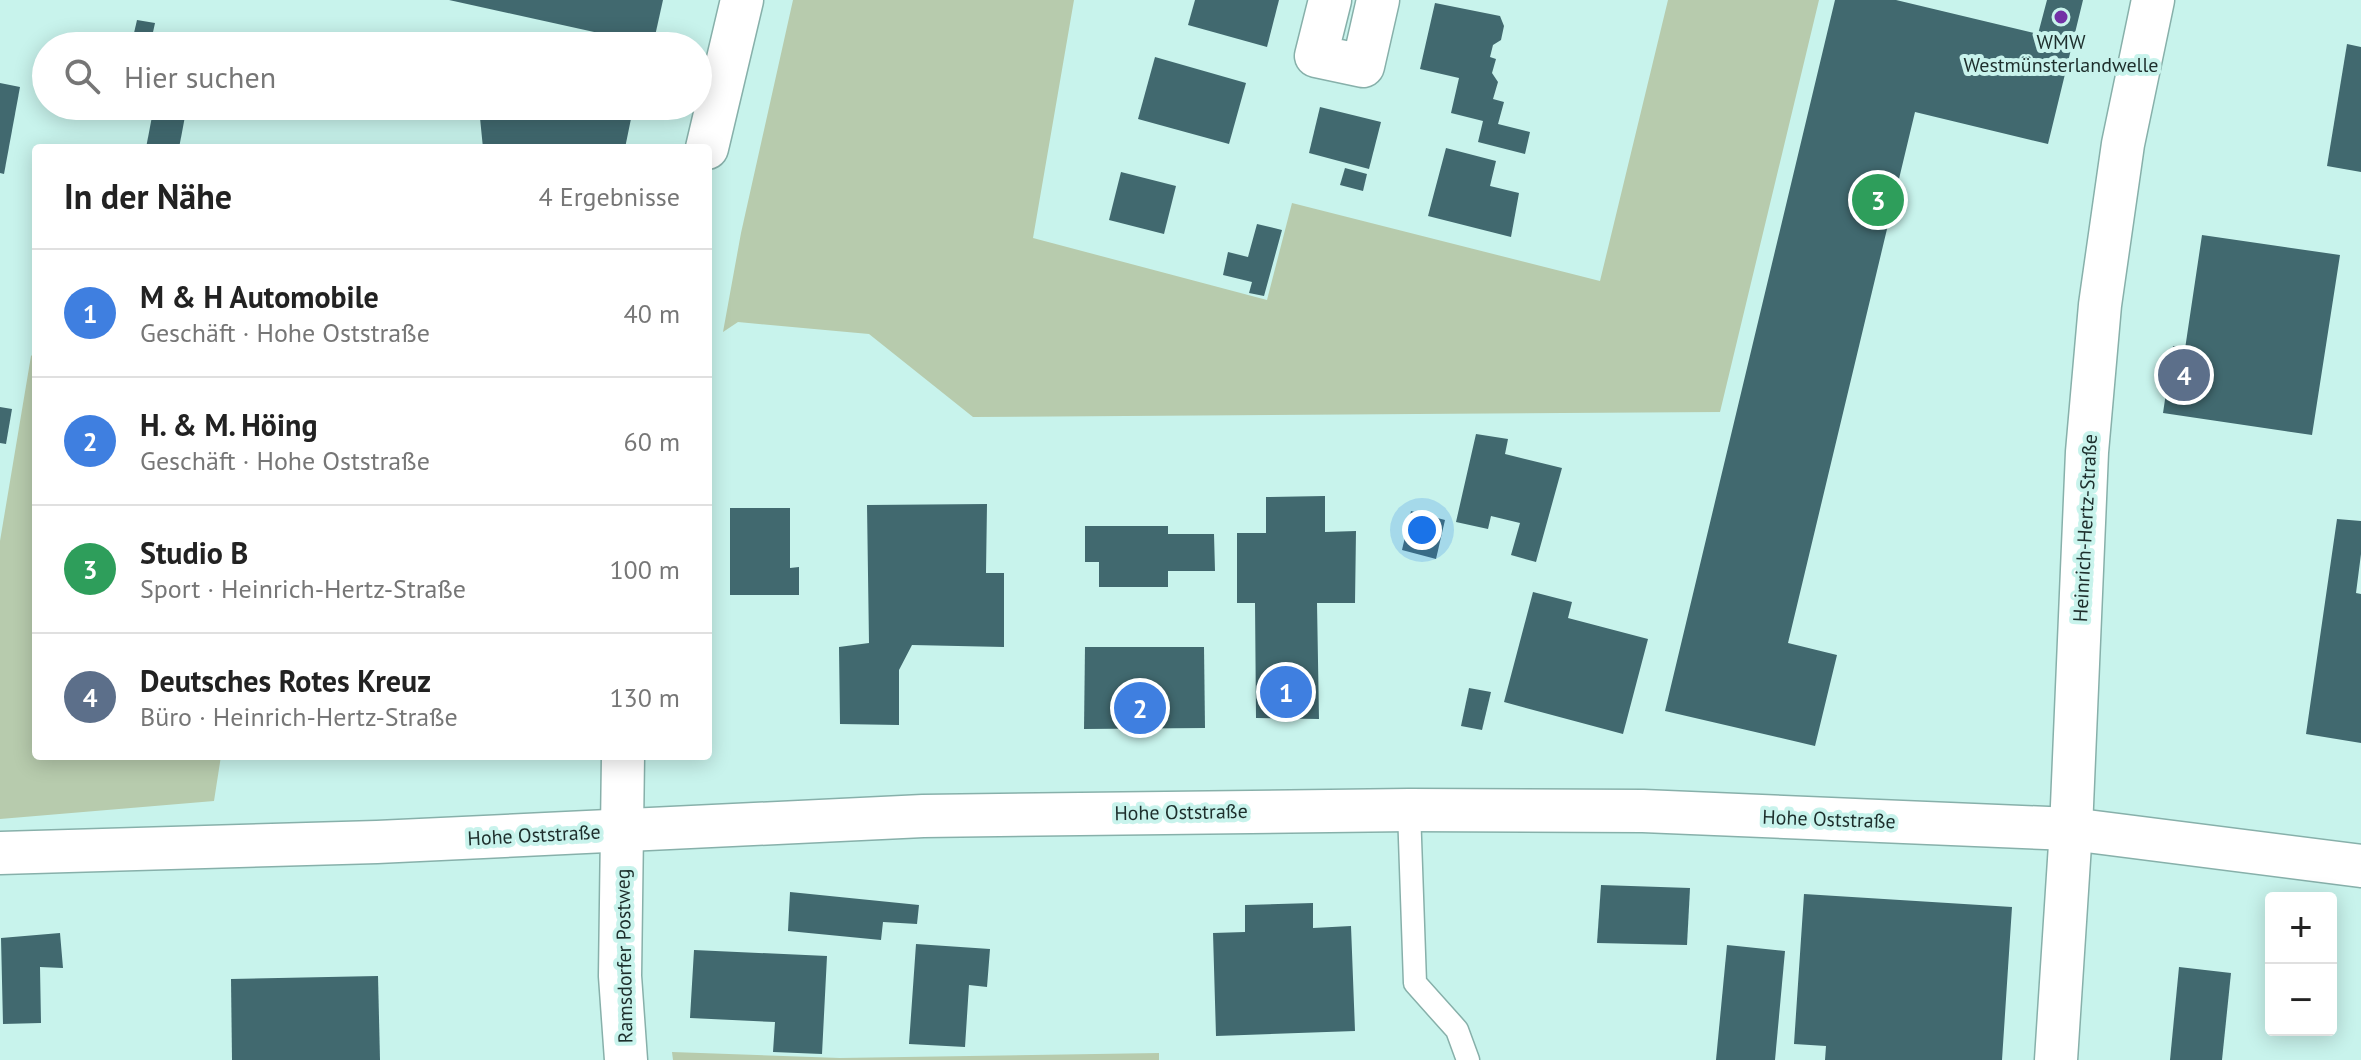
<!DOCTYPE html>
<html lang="de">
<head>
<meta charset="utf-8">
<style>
  body { margin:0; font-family:"PT Sans",sans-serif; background:#f2f2f2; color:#222 }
  .controls { position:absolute; right:24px; bottom:24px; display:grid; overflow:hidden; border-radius:8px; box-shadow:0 4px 20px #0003 }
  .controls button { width:72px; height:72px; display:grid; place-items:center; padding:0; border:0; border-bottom:2px solid #e0e0e0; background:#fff; color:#222; font:40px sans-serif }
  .you { position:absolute; left:1422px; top:530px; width:28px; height:28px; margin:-20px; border:6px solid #fff; border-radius:50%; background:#1a73e8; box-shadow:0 0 0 12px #1a73e833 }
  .badge { display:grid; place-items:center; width:52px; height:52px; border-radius:50%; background:#0f766e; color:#fff; font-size:26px; font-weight:700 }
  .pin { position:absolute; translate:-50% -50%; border:4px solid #fff; box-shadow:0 2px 8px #0006 }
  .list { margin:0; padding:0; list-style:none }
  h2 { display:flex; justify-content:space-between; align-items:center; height:104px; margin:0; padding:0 32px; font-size:34px }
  h2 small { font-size:26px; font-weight:400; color:#767676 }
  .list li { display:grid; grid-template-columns:52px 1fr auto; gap:24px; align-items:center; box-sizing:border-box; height:128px; padding:0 32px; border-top:2px solid #e0e0e0 }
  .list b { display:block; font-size:30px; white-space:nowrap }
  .list p { margin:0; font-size:26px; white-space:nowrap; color:#767676 }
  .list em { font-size:26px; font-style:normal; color:#767676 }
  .icon { flex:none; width:44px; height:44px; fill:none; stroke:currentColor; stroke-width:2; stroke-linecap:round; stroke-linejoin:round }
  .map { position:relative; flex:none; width:2361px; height:1060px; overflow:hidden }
  .search { position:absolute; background:#fff; box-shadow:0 4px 20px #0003; left:32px; top:32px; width:680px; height:88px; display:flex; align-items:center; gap:20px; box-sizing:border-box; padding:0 28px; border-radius:44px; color:#767676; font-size:30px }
  .panel { position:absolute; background:#fff; box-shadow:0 4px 20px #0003; left:32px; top:144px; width:680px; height:616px; border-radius:8px }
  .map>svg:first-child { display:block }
  .green { fill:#b7cbad }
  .building { fill:#41696f }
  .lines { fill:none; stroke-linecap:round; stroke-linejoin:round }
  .service-casing { stroke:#87b0aa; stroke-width:25 }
  .minor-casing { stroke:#87b0aa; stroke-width:45 }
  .service { stroke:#fff; stroke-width:22 }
  .minor { stroke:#fff; stroke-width:42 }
  .poi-dot { fill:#7331a6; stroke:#c8f3ec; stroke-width:3 }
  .labels { text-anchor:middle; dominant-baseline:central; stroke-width:8; stroke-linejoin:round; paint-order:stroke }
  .poi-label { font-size:20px; fill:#1d2e2c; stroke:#c8f3ec }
  .street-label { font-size:20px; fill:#1d2e2c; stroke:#c8f3ec }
</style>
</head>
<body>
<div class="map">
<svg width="2361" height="1060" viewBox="0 0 2361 1060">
  <rect width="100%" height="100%" fill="#c8f3ec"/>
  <g class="green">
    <path d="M 793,0 L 1074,0 L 1033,238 L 1267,300 L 1292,203 L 1600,281 L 1668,0 L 1819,0 L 1720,412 L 973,417 L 869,334 L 738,322 L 723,332 L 741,233 Z"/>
    <path d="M 36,351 L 36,756 L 221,756 L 214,801 L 0,819 L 0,541 L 31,356 Z"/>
    <path d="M 672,1052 L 840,1058 L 1159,1053 L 1159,1060 L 673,1060 Z"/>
  </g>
  <g class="building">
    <path d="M 449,0 L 663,0 L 653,45 Z"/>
    <path d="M 1195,0 L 1279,0 L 1267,47 L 1188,25 Z"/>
    <path d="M 1835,0 L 1896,0 L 2038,34 L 2047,0 L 2083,0 L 2048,144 L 1915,112 L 1788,643 L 1837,655 L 1815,746 L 1665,711 Z"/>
    <path d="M 1435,3 L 1500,16 L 1504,26 L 1501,40 L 1493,45 L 1490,57 L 1496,59 L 1492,73 L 1498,82 L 1493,99 L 1504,102 L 1498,124 L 1530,132 L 1525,154 L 1478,142 L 1483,121 L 1451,113 L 1459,78 L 1420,69 Z"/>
    <path d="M 137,20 L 155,23 L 150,46 L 131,46 Z"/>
    <path d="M 2347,44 L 2361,47 L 2361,172 L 2327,166 Z"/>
    <path d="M 1155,57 L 1246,83 L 1229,144 L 1138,119 Z"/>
    <path d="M 0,83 L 20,87 L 4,174 L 0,173 Z"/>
    <path d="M 154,106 L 187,106 L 179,148 L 146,148 Z"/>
    <path d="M 502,106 L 639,106 L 638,110 L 633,109 L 625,148 L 483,148 L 479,108 Z"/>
    <path d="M 1320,107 L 1381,122 L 1369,169 L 1309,153 Z"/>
    <path d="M 1446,148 L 1496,161 L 1490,186 L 1519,193 L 1511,237 L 1428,216 Z"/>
    <path d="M 1345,168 L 1367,174 L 1363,191 L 1340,185 Z"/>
    <path d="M 1121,172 L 1176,186 L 1164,234 L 1109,220 Z"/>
    <path d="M 1257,224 L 1282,230 L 1264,296 L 1249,293 L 1252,282 L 1223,275 L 1228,252 L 1248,257 Z"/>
    <path d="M 2202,235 L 2340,255 L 2312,435 L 2163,413 L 2173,346 L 2185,349 Z"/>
    <path d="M 0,407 L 12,409 L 6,444 L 0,443 Z"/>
    <path d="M 1476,434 L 1508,439 L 1505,454 L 1562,468 L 1536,562 L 1511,555 L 1520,523 L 1491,516 L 1488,529 L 1456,522 Z"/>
    <path d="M 1325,496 L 1325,532 L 1356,531 L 1355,603 L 1317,603 L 1319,719 L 1256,718 L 1255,603 L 1237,603 L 1237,533 L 1266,533 L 1266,497 Z"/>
    <path d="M 987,504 L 986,573 L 1004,573 L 1004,647 L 912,645 L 899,670 L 899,725 L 840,724 L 839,647 L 869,643 L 867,505 Z"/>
    <path d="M 730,508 L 790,508 L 790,568 L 799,567 L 799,595 L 730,595 Z"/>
    <path d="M 1411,511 L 1445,520 L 1436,559 L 1402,550 Z"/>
    <path d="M 2337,519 L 2361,521 L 2361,554 L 2356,593 L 2361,594 L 2361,743 L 2306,734 Z"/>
    <path d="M 1085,526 L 1168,526 L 1168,534 L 1214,534 L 1215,571 L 1168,571 L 1168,587 L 1099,587 L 1099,562 L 1085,562 Z"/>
    <path d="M 1533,592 L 1572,602 L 1568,618 L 1648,639 L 1623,734 L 1504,702 Z"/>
    <path d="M 1085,647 L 1204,647 L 1205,728 L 1084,729 Z"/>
    <path d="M 1469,688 L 1491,692 L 1482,730 L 1461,726 Z"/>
    <path d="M 1601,885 L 1690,888 L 1687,945 L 1597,943 Z"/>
    <path d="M 790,892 L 919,905 L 917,924 L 883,922 L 881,940 L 788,931 Z"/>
    <path d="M 1804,894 L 2012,907 L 2002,1060 L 1825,1060 L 1826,1046 L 1794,1044 Z"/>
    <path d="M 1313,903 L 1313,928 L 1351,926 L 1355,1031 L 1216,1036 L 1213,933 L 1245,932 L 1245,905 Z"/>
    <path d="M 60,933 L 63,968 L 40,967 L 41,1023 L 3,1024 L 1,938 Z"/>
    <path d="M 916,944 L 990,949 L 987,987 L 969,985 L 965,1047 L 909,1044 Z"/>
    <path d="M 1727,945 L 1785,951 L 1775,1060 L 1716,1060 Z"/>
    <path d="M 694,950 L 827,956 L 822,1054 L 773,1052 L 775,1022 L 690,1018 Z"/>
    <path d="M 2179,967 L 2231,973 L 2222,1060 L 2170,1060 Z"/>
    <path d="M 378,976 L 380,1060 L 232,1060 L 231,979 Z"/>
  </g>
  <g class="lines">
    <g class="service-casing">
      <path id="service" d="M 1409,810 L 1415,983 L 1457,1030 L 1468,1060"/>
    </g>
    <g class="minor-casing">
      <g id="minor">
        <path d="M 1330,0 L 1316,56 L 1363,66 L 1378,0"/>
        <path d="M 707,148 L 742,0"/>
        <path d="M 623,756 L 620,976 L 626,1060"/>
        <path d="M 0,853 L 377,842 L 923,816 L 1409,810 L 1643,811 L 2071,829 L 2361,866"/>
        <path d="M 2056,1060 L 2071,829 L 2087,452 L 2100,305 L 2123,144 L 2153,0"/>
      </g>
    </g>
    <use href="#service" class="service"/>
    <use href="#minor" class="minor"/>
  </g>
  <circle class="poi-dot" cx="2061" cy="17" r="8"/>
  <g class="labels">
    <g class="poi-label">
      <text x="2061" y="42">WMW<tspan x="2061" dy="23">Westmünsterlandwelle</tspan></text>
    </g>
    <g class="street-label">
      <text transform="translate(2085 528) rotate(-87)">Heinrich-Hertz-Straße</text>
      <text transform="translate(1181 812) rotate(-1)">Hohe Oststraße</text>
      <text transform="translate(1829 819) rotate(2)">Hohe Oststraße</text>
      <text transform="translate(534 835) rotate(-3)">Hohe Oststraße</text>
      <text transform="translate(624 956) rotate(-91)">Ramsdorfer Postweg</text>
    </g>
  </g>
</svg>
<div class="controls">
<button>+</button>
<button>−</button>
</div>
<div class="you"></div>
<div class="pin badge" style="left:1286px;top:692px;background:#3f7fe0">1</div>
<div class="pin badge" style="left:1140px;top:708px;background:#3f7fe0">2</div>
<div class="pin badge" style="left:1878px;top:200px;background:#2e9e5b">3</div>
<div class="pin badge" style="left:2184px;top:375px;background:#5c6f8a">4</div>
<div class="search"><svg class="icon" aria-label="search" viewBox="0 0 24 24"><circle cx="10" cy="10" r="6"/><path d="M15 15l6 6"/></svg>Hier suchen</div>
<section class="panel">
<h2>In der Nähe<small>4 Ergebnisse</small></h2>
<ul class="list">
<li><span class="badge" style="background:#3f7fe0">1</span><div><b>M &amp; H Automobile</b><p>Geschäft · Hohe Oststraße</p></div><em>40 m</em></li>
<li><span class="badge" style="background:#3f7fe0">2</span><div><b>H. &amp; M. Höing</b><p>Geschäft · Hohe Oststraße</p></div><em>60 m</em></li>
<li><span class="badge" style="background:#2e9e5b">3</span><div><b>Studio B</b><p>Sport · Heinrich-Hertz-Straße</p></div><em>100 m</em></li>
<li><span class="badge" style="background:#5c6f8a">4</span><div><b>Deutsches Rotes Kreuz</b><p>Büro · Heinrich-Hertz-Straße</p></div><em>130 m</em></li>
</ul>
</section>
</div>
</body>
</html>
